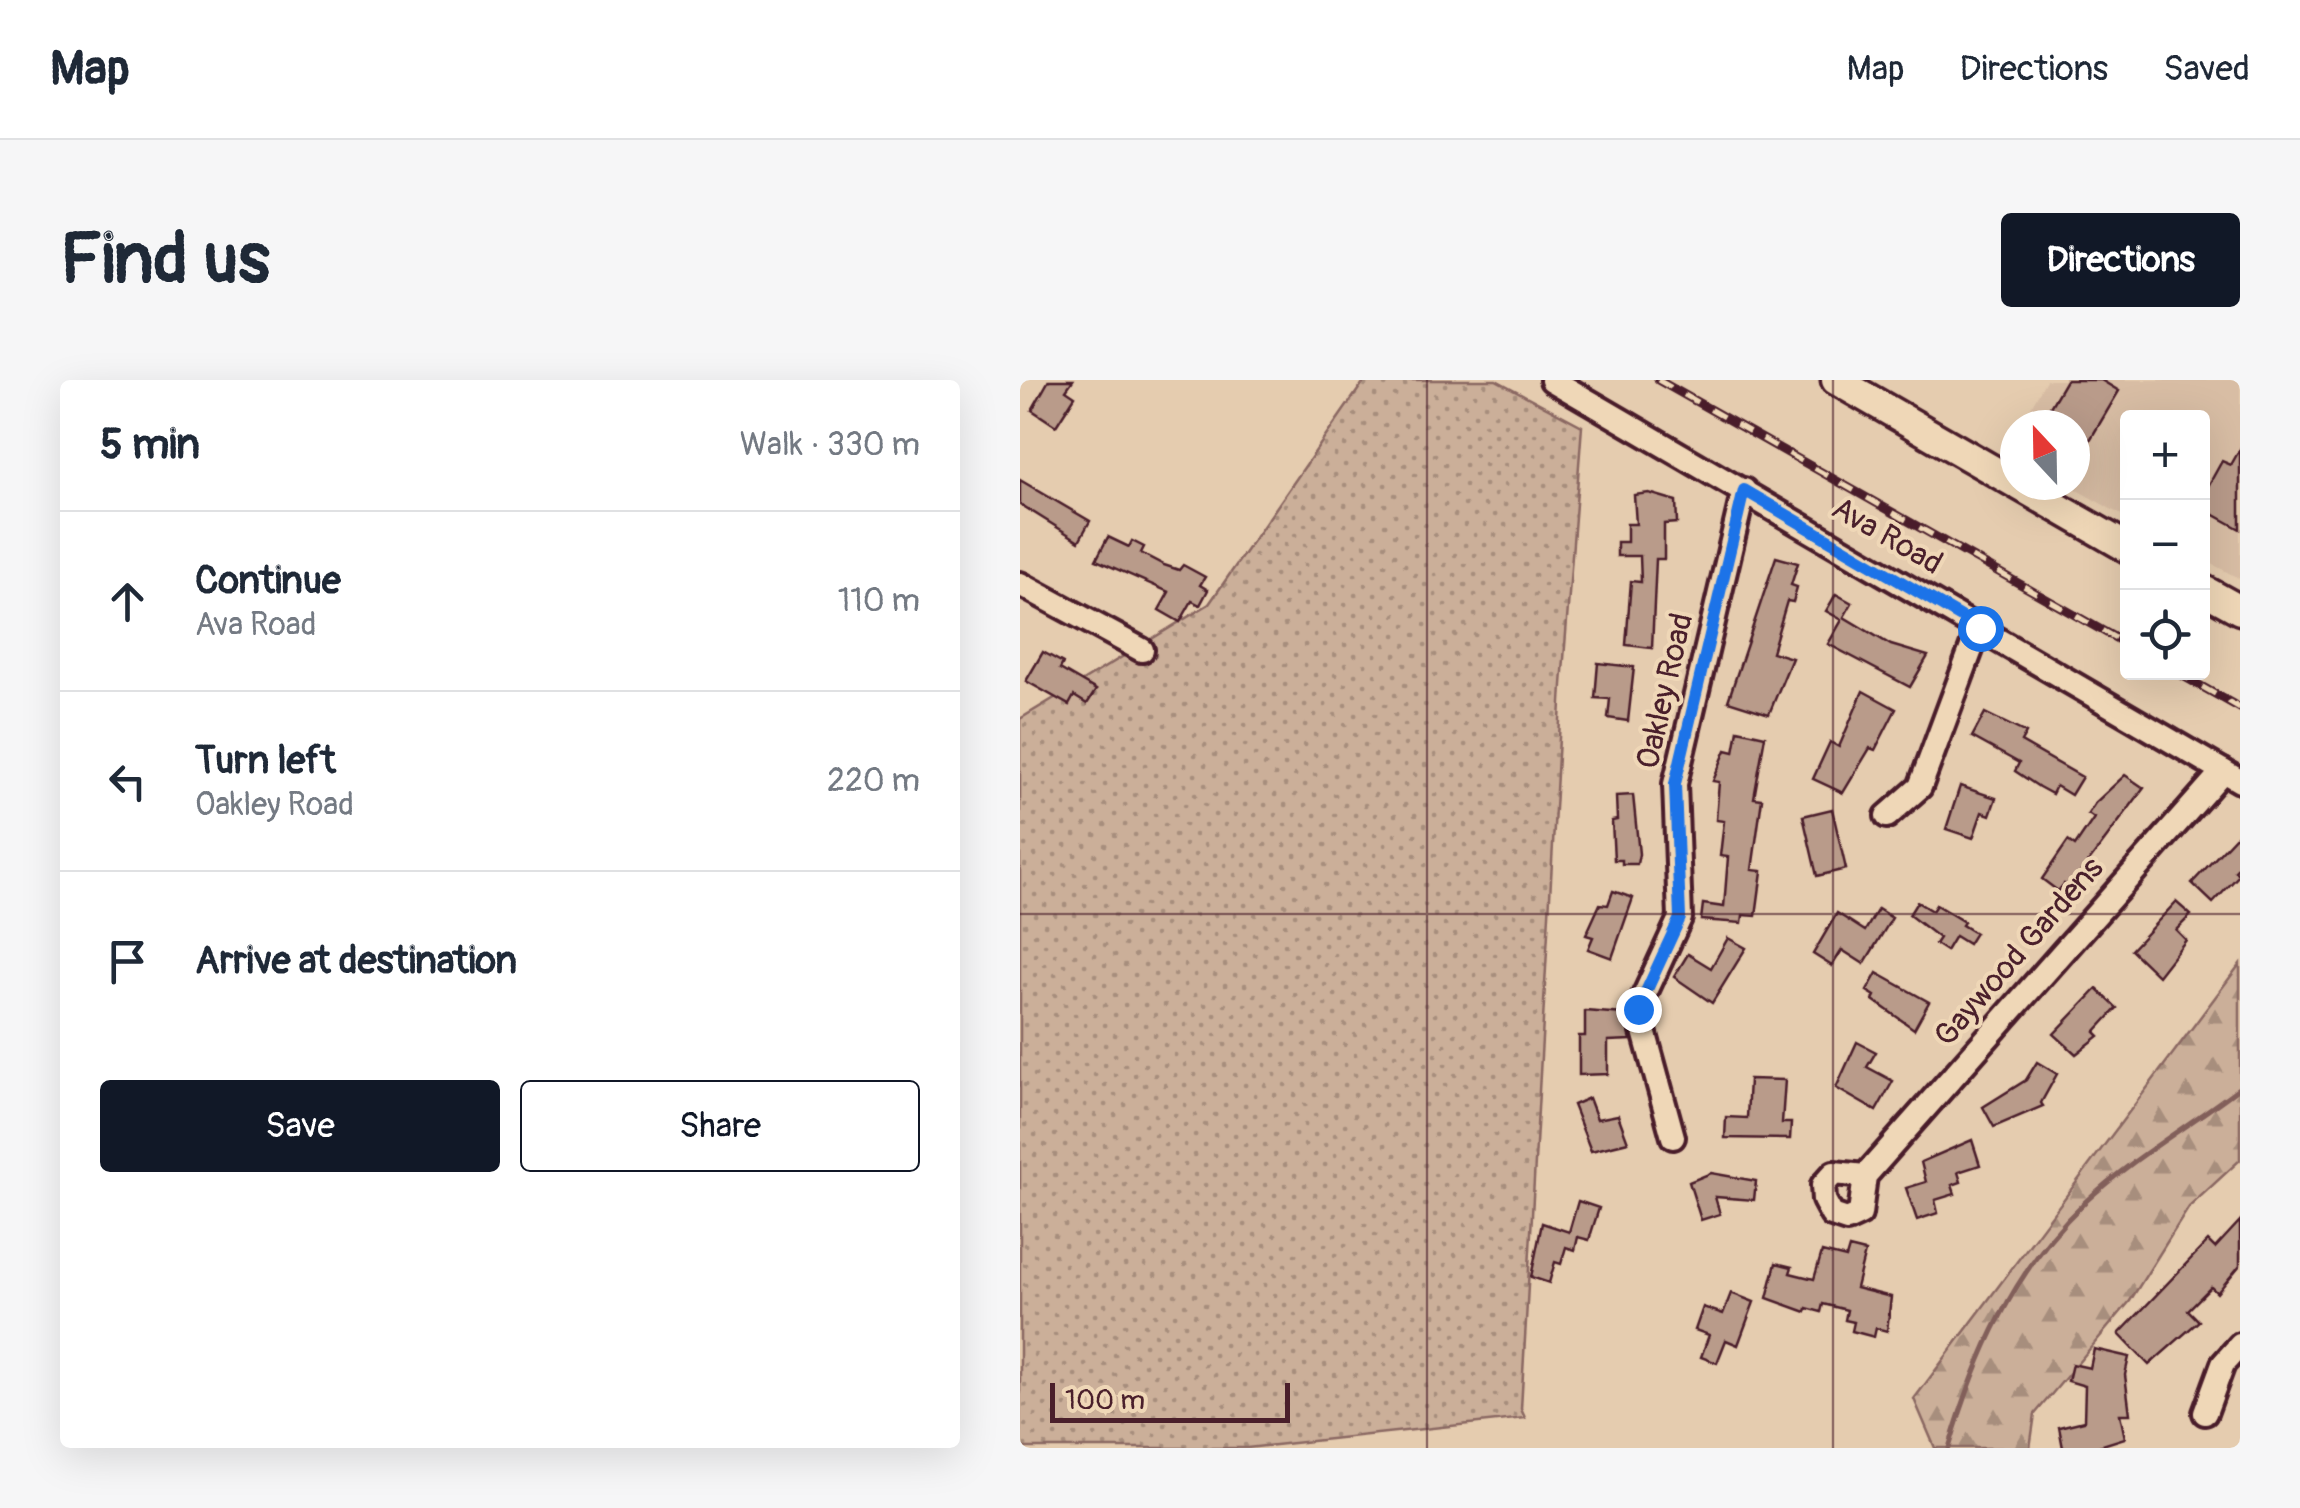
<!DOCTYPE html>
<html lang="en">
<head>
<meta charset="utf-8">
<style>
  body { margin:0; font-family:Pangolin,sans-serif; background:#f6f6f7; color:#1f2937 }
  .controls { position:absolute; right:30px; top:30px; display:grid; overflow:hidden; border-radius:10px; box-shadow:0 10px 40px #0002 }
  .controls button { width:90px; height:90px; display:grid; place-items:center; padding:0; border:0; border-bottom:2px solid #e0e1e3; background:#fff; color:#1f2937; font:50px sans-serif }
  .compass { position:absolute; left:980px; top:30px; width:90px; height:90px; border-radius:50%; background:#fff; box-shadow:0 10px 40px #0002; rotate:338deg }
  .scale { position:absolute; left:30px; bottom:25px; width:240px; box-sizing:border-box; padding-left:10px; border:5px solid #4a1f2b; border-top:0; font-size:28px; line-height:35px; white-space:nowrap; color:#4a1f2b; -webkit-text-stroke:8px #efd7b7; paint-order:stroke }
  .stop { position:absolute; width:30px; height:30px; margin:-22px; border:8px solid #1a73e8; border-radius:50%; background:#fff }
  .stop.end { background:#1a73e8; border-color:#fff; box-shadow:0 2px 10px #0008 }
  .list { margin:0; padding:0; list-style:none }
  h2 { display:flex; justify-content:space-between; align-items:center; height:130px; margin:0; padding:0 40px; font-size:42px }
  h2 small { font-size:32px; font-weight:400; color:#747a83 }
  .list li { display:grid; grid-template-columns:65px 1fr auto; gap:30px; align-items:center; box-sizing:border-box; height:180px; padding:0 40px; border-top:2px solid #e0e1e3 }
  .list b { display:block; font-size:38px; white-space:nowrap }
  .list p { margin:0; font-size:32px; white-space:nowrap; color:#747a83 }
  .list em { font-size:32px; font-style:normal; color:#747a83 }
  .actions { display:flex; gap:20px; padding:30px 40px }
  .actions a { flex:1; padding:22px 0; border:2px solid #111827; border-radius:10px; text-align:center; font-size:35px; color:#111827 }
  .actions .main { background:#111827; color:#fff }
  .icon { flex:none; width:55px; height:55px; fill:none; stroke:currentColor; stroke-width:2; stroke-linecap:round; stroke-linejoin:round }
  .map { position:relative; flex:none; width:1220px; height:1068px; overflow:hidden; border-radius:10px }
  header { display:flex; align-items:center; gap:60px; box-sizing:border-box; height:140px; padding:0 50px; background:#fff; border-bottom:2px solid #e0e1e3 }
  header strong { font-size:48px }
  nav { display:flex; gap:55px; margin-inline-start:auto; font-size:35px }
  .intro { display:flex; align-items:center; justify-content:space-between; box-sizing:border-box; height:240px; padding:0 60px }
  h1 { margin:0; font-size:70px }
  .button { padding:25px 45px; border-radius:10px; background:#111827; color:#fff; font-size:35px; font-weight:700 }
  main { display:flex; gap:60px; padding:0 60px }
  aside { flex:1; background:#fff; border-radius:10px; box-shadow:0 10px 40px #0002 }
  .map>svg:first-child { display:block }
  .built { fill:#d8bda4 }
  .grass { fill:url(#grass-dots); stroke:#8a6762; stroke-width:2.5 }
  .forest { fill:url(#forest-firs); stroke:#8a6762; stroke-width:2.5 }
  .lines { fill:none; stroke-linecap:round; stroke-linejoin:round }
  .stream { stroke:#825e5a; stroke-width:5 }
  .building { fill:#b99b8a; stroke:#4a1f2b; stroke-width:2.5 }
  .minor-casing { stroke:#4a1f2b; stroke-width:30 }
  .major-casing { stroke:#4a1f2b; stroke-width:35 }
  .minor { stroke:#efd7b7; stroke-width:22 }
  .major { stroke:#efd7b7; stroke-width:28 }
  .rail-casing { stroke:#4a1f2b; stroke-width:9 }
  .rail { stroke:#efd7b7; stroke-width:5; stroke-dasharray:15; stroke-linecap:butt }
  .route { stroke:#1a73e8; stroke-width:12 }
  .grid { fill:none; stroke:#4a1f2b; stroke-width:2.5; stroke-opacity:0.55 }
  .labels { text-anchor:middle; dominant-baseline:central; stroke-width:8; stroke-linejoin:round; paint-order:stroke }
  .street-label { font-size:32px; fill:#4a1f2b; stroke:#efd7b7 }
</style>
</head>
<body>
<header>
<strong>Map</strong>
<nav><a>Map</a><a>Directions</a><a>Saved</a></nav>
</header>
<div class="intro"><h1>Find us</h1><a class="button">Directions</a></div>
<main>
<aside>
<h2>5 min<small>Walk · 330 m</small></h2>
<ul class="list">
<li><svg class="icon" aria-label="ahead" viewBox="0 0 24 24"><path d="M12 20V5M6 11l6-6 6 6"/></svg><div><b>Continue</b><p>Ava Road</p></div><em>110 m</em></li>
<li><svg class="icon" aria-label="left" viewBox="0 0 24 24"><path d="M17 20v-9H6M10 6l-5 5 5 5"/></svg><div><b>Turn left</b><p>Oakley Road</p></div><em>220 m</em></li>
<li><svg class="icon" aria-label="arrive" viewBox="0 0 24 24"><path d="M6 21V4h12l-3 4 3 4H6"/></svg><div><b>Arrive at destination</b></div></li>
</ul>
<div class="actions"><a class="main">Save</a><a>Share</a></div>
</aside>
<div class="map">
<svg width="1220" height="1068" viewBox="0 0 1220 1068">
  <defs>
    <pattern id="grass-dots" width="8" height="8" patternUnits="userSpaceOnUse" patternTransform="scale(2.5)"><rect width="8" height="8" fill="#cbaf99"/><path d="M2 2h.1M6 6h.1" fill="none" stroke="#a78e7d" stroke-width="1.8" stroke-linecap="round"/></pattern>
    <pattern id="forest-firs" width="22" height="20" patternUnits="userSpaceOnUse" patternTransform="scale(2.5)"><rect width="22" height="20" fill="#cbaf99"/><path d="M5 1l3.5 6h-7zM16 11l3.5 6h-7z" fill="#a78e7d"/></pattern>
  </defs>
  <rect width="100%" height="100%" fill="#e5ccaf"/>
  <filter id="ink" filterUnits="userSpaceOnUse"><feTurbulence type="fractalNoise" baseFrequency=".01" numOctaves="2"/><feDisplacementMap in="SourceGraphic" scale="20" xChannelSelector="R" yChannelSelector="G"/><feConvolveMatrix kernelMatrix="1 2 1 2 8 2 1 2 1" color-interpolation-filters="sRGB"/></filter>
  <g filter="url(#ink)">
    <path class="built" d="M 1026,0 L 1220,0 L 1220,199 L 1183,179 L 1182,38 L 1108,38 L 1107,138 L 1048,105 L 1055,105 L 1055,45 L 1001,45 Z"/>
    <path class="grass" d="M 345,0 L 476,0 L 562,46 L 542,305 L 501,1029 L 505,1038 L 227,1068 L 0,1068 L 0,339 L 189,224 Z"/>
    <path class="forest" d="M 1220,584 L 1220,780 L 1169,827 L 1110,921 L 1015,1034 L 1010,1068 L 915,1068 L 894,1019 Z"/>
    <g class="lines">
      <path class="stream" d="M 929,1068 C 956,976 994,889 1065,822 C 1112,778 1169,746 1220,707"/>
    </g>
    <g class="building">
      <path d="M 29,0 L 53,0 L 46,10 L 55,16 L 36,46 L 12,30 Z"/>
      <path d="M 1046,0 L 1081,0 L 1099,11 L 1070,60 L 1055,51 L 1055,45 L 1044,45 L 1026,34 Z"/>
      <path d="M 1220,69 L 1220,149 L 1182,128 L 1182,117 L 1202,81 L 1211,85 Z"/>
      <path d="M 0,100 L 70,141 L 59,161 L 0,124 Z"/>
      <path d="M 629,113 L 656,121 L 657,143 L 644,144 L 644,179 L 636,179 L 632,268 L 606,265 L 611,201 L 621,202 L 620,176 L 597,176 L 597,162 L 607,162 L 607,144 L 616,144 L 614,115 Z"/>
      <path d="M 88,157 L 109,167 L 112,161 L 124,167 L 121,173 L 144,185 L 159,190 L 163,185 L 185,197 L 180,205 L 188,210 L 180,225 L 172,221 L 160,242 L 139,230 L 149,212 L 76,180 Z"/>
      <path d="M 756,177 L 778,183 L 771,205 L 777,207 L 773,222 L 767,221 L 752,272 L 772,278 L 749,334 L 708,321 Z"/>
      <path d="M 816,214 L 832,223 L 824,237 L 871,265 L 908,276 L 890,307 L 808,264 L 822,240 L 806,231 Z"/>
      <path d="M 23,272 L 43,283 L 40,289 L 76,310 L 67,324 L 54,316 L 49,325 L 6,301 Z"/>
      <path d="M 578,283 L 614,287 L 608,341 L 588,338 L 590,319 L 575,318 Z"/>
      <path d="M 843,311 L 876,329 L 855,370 L 850,368 L 823,413 L 793,399 L 810,362 L 819,367 Z"/>
      <path d="M 965,333 L 1006,353 L 1001,362 L 1062,397 L 1051,415 L 1036,406 L 1032,414 L 1019,407 L 995,391 L 999,383 L 952,357 Z"/>
      <path d="M 718,350 L 745,356 L 734,418 L 742,419 L 732,490 L 742,491 L 736,536 L 723,535 L 722,543 L 681,540 L 683,524 L 704,527 L 708,477 L 700,476 L 704,441 L 696,440 L 699,402 L 693,401 L 706,370 L 714,372 Z"/>
      <path d="M 1105,395 L 1124,408 L 1049,508 L 1044,504 L 1038,511 L 1022,499 L 1048,461 L 1055,466 L 1074,438 L 1068,434 L 1075,423 Z"/>
      <path d="M 940,406 L 976,418 L 970,435 L 962,432 L 953,458 L 926,449 Z"/>
      <path d="M 613,415 L 619,474 L 617,484 L 602,484 L 602,480 L 594,480 L 592,441 L 597,440 L 596,416 Z"/>
      <path d="M 812,429 L 826,489 L 797,496 L 783,436 Z"/>
      <path d="M 1220,452 L 1220,486 L 1215,491 L 1219,495 L 1193,523 L 1172,503 Z"/>
      <path d="M 593,511 L 613,518 L 592,578 L 568,569 L 573,557 L 566,555 L 580,524 L 588,525 Z"/>
      <path d="M 897,522 L 912,531 L 916,525 L 944,542 L 942,545 L 955,553 L 948,564 L 935,556 L 926,571 L 915,564 L 919,558 L 889,535 Z"/>
      <path d="M 1156,522 L 1171,535 L 1156,550 L 1166,560 L 1138,596 L 1111,570 Z"/>
      <path d="M 858,529 L 872,538 L 844,584 L 822,570 L 812,586 L 793,574 L 817,533 L 845,551 Z"/>
      <path d="M 708,558 L 726,568 L 692,623 L 654,597 L 668,574 L 691,588 Z"/>
      <path d="M 857,593 L 909,622 L 894,649 L 853,620 L 855,616 L 847,611 Z"/>
      <path d="M 1077,609 L 1097,628 L 1075,652 L 1079,656 L 1056,674 L 1034,654 Z"/>
      <path d="M 565,631 L 604,634 L 611,660 L 588,661 L 588,694 L 559,695 L 559,656 L 565,656 Z"/>
      <path d="M 837,662 L 856,672 L 847,687 L 873,701 L 856,731 L 816,708 Z"/>
      <path d="M 1017,682 L 1037,694 L 1021,723 L 1023,726 L 974,747 L 963,727 L 1006,700 Z"/>
      <path d="M 729,699 L 765,700 L 762,743 L 771,743 L 770,759 L 705,758 L 706,737 L 727,738 Z"/>
      <path d="M 569,718 L 577,739 L 598,735 L 608,762 L 571,771 L 553,725 Z"/>
      <path d="M 952,760 L 960,785 L 938,792 L 941,802 L 932,805 L 935,814 L 915,820 L 918,833 L 897,840 L 886,808 L 906,802 L 901,782 Z"/>
      <path d="M 691,793 L 736,801 L 734,820 L 695,817 L 700,834 L 681,840 L 669,802 Z"/>
      <path d="M 558,821 L 579,828 L 569,860 L 558,857 L 555,870 L 546,867 L 541,884 L 535,882 L 529,903 L 511,897 L 522,843 L 549,852 Z"/>
      <path d="M 1220,841 L 1220,885 L 1197,913 L 1191,907 L 1168,930 L 1179,941 L 1129,985 L 1099,954 L 1188,861 L 1195,868 Z"/>
      <path d="M 829,868 L 845,872 L 836,908 L 871,917 L 867,951 L 856,948 L 854,957 L 832,951 L 834,942 L 825,940 L 827,930 L 803,924 L 801,932 L 787,928 L 786,932 L 747,918 L 756,883 L 772,887 L 770,893 L 794,899 L 802,872 L 826,878 Z"/>
      <path d="M 711,913 L 734,922 L 718,965 L 706,960 L 697,983 L 681,977 L 689,955 L 675,950 L 683,927 L 703,934 Z"/>
      <path d="M 1074,969 L 1109,977 L 1105,995 L 1110,1034 L 1100,1034 L 1105,1058 L 1073,1068 L 1043,1068 L 1039,1047 L 1064,1041 L 1065,1006 L 1048,1001 L 1052,984 L 1070,988 Z"/>
    </g>
    <g class="lines">
      <g class="minor-casing">
        <g id="minor">
          <path d="M 532,0 L 1220,401"/>
          <path d="M 0,204 L 122,270"/>
          <path d="M 867,436 L 900,407 L 959,248"/>
          <path d="M 653,757 L 618,629 L 660,538 L 655,404 L 724,110"/>
          <path d="M 845,796 L 814,793 L 803,805 L 804,820 L 812,835 L 827,840 L 840,834 L 845,796 L 1203,391"/>
          <path d="M 1185,1033 L 1203,984 L 1220,965"/>
        </g>
      </g>
      <g class="major-casing">
        <g id="major">
          <path d="M 816,0 L 1108,168"/>
          <path d="M 1182,209 L 1220,230"/>
        </g>
      </g>
      <use href="#minor" class="minor"/>
      <use href="#major" class="major"/>
      <g class="rail-casing">
        <g id="rail">
          <path d="M 638,0 L 1108,265"/>
          <path d="M 1156,292 L 1220,328"/>
        </g>
      </g>
      <use href="#rail" class="rail"/>
    </g>
  </g>
  <g class="lines" filter="url(#ink)">
    <path class="route" d="M 618,629 L 660,538 L 655,404 L 724,110 L 960,248"/>
  </g>
  <path class="grid" d="M 407,0 L 407,1068M 813,0 L 813,1068M 0,534 L 1220,534"/>
  <g class="labels">
    <g class="street-label">
      <text transform="translate(867 156) rotate(30)">Ava Road</text>
      <text transform="translate(645 311) rotate(-77)">Oakley Road</text>
      <text transform="translate(999 572) rotate(-49)">Gaywood Gardens</text>
    </g>
  </g>
</svg>
<div class="controls">
<button>+</button>
<button>−</button>
<button><svg class="icon" aria-label="locate" viewBox="0 0 24 24"><circle cx="12" cy="12" r="6"/><path d="M12 2v4M12 18v4M2 12h4M18 12h4"/></svg></button>
</div>
<svg class="compass" viewBox="-18 -18 36 36"><path d="M0-13l5 13h-10z" fill="#e53935"/><path d="M0 13l5-13h-10z" fill="#747a83"/></svg>
<div class="scale">100 m</div>
<div class="stop" style="left:960px;top:248px"></div>
<div class="stop end" style="left:618px;top:629px"></div>
</div>
</main>
</body>
</html>
